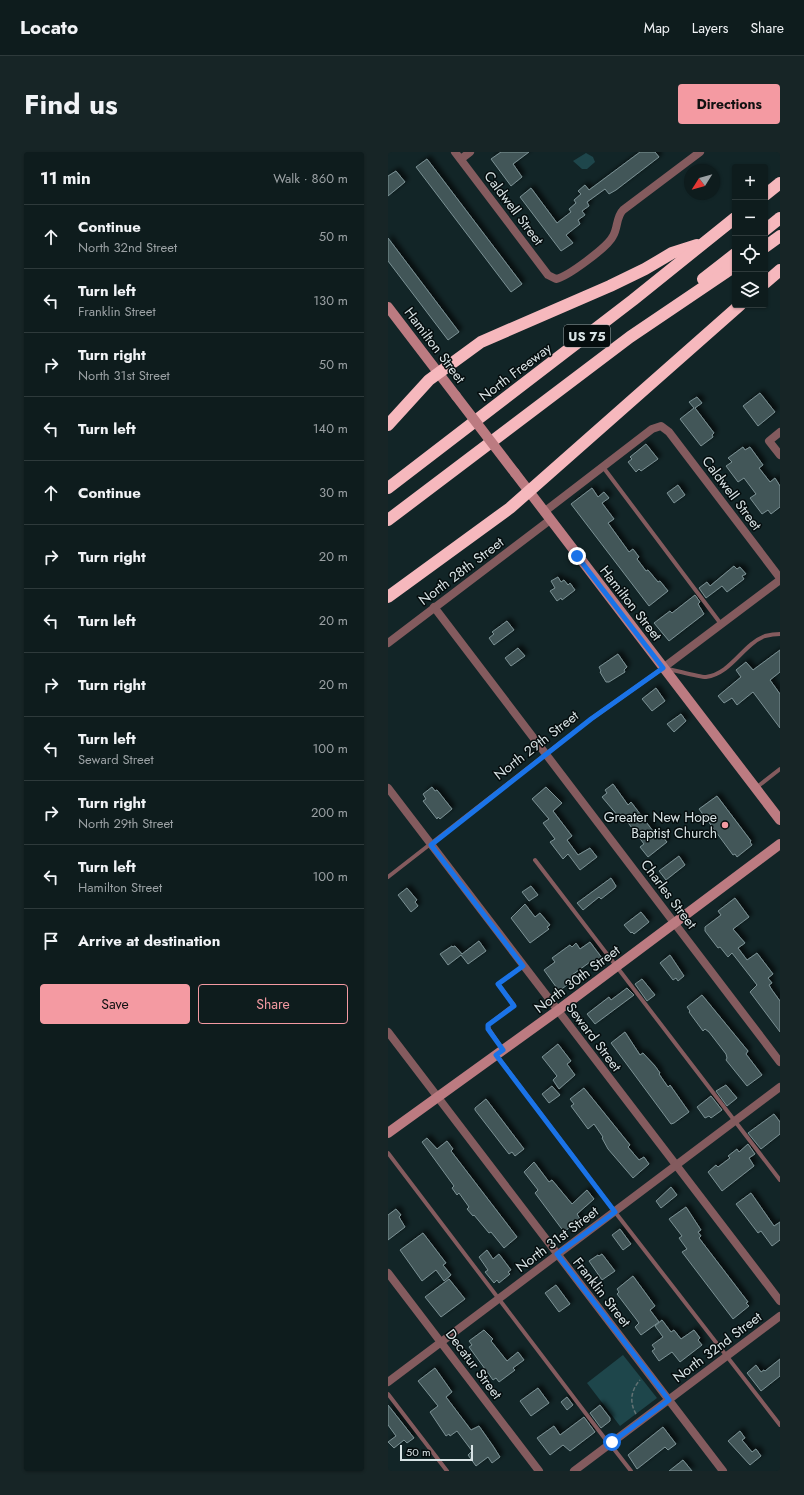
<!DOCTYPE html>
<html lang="en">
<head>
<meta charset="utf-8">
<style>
  body { margin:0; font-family:Jost,sans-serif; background:#172526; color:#f1f3f6 }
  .controls { position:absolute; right:12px; top:12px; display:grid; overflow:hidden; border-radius:4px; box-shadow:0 1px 3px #0004 }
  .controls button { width:36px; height:36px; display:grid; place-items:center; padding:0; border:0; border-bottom:1px solid #2e3a3b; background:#0e1c1d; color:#f1f3f6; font:20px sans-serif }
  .compass { position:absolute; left:296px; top:12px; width:36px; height:36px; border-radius:50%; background:#0e1c1d; box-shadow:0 1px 3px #0004; rotate:233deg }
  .scale { position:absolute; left:12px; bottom:10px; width:73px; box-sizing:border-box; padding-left:4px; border:2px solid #d8e3e5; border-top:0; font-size:11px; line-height:14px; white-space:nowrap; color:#d8e3e5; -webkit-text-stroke:3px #050d0e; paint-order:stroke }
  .stop { position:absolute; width:12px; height:12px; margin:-9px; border:3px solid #1a73e8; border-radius:50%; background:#fff }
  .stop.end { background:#1a73e8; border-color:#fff; box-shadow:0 1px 4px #0008 }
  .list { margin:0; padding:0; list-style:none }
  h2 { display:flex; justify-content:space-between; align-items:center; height:52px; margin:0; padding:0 16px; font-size:17px }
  h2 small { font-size:13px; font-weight:400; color:#9ba1a4 }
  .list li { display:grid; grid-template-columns:26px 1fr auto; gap:12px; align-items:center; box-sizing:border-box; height:64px; padding:0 16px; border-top:1px solid #2e3a3b }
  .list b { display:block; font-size:15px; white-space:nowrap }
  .list p { margin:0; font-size:13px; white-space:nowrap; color:#9ba1a4 }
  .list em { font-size:13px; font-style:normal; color:#9ba1a4 }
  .actions { display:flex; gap:8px; padding:12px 16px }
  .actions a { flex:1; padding:9px 0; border:1px solid #f49aa2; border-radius:4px; text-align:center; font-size:14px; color:#f49aa2 }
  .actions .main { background:#f49aa2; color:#111 }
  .icon { flex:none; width:22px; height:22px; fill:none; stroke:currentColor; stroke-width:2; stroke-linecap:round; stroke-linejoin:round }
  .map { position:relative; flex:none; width:392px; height:1319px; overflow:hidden; border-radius:4px }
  header { display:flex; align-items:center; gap:24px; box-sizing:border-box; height:56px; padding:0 20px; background:#0e1c1d; border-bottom:1px solid #2e3a3b }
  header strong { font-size:19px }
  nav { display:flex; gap:22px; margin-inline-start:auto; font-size:14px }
  .intro { display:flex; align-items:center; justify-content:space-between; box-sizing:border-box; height:96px; padding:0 24px }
  h1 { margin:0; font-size:28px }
  .button { padding:10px 18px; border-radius:4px; background:#f49aa2; color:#111; font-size:14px; font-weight:700 }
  main { display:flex; gap:24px; padding:0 24px }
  aside { flex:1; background:#0e1c1d; border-radius:4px; box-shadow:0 1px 3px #0004 }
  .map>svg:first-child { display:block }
  .green { fill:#1e464b }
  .building { fill:#425659; stroke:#7b9194; filter:url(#shadow) }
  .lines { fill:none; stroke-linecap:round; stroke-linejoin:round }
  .path { stroke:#627274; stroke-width:1.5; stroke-dasharray:4 2; stroke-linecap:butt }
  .lane { stroke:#845b5e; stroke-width:4 }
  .street { stroke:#845b5e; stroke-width:8 }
  .secondary { stroke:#bc7b81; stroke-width:10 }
  .highway { stroke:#f6b8bd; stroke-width:12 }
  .secondary-bridge { stroke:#bc7b81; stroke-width:10 }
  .route { stroke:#1a73e8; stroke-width:5 }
  .poi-dot { fill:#f49aa2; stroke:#050d0e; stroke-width:1.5 }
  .labels { text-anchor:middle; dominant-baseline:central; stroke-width:3; stroke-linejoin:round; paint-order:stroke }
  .shield { fill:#050d0e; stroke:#99a3a4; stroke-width:1 }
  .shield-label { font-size:13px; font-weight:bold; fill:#d8e3e5 }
  .street-label { font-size:14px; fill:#d8e3e5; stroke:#050d0e }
  .poi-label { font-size:14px; fill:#d8e3e5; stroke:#050d0e; text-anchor:end }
</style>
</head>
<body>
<header>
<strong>Locato</strong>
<nav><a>Map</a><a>Layers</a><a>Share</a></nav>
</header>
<div class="intro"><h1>Find us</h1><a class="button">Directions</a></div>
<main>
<aside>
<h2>11 min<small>Walk · 860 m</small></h2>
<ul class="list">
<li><svg class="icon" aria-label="ahead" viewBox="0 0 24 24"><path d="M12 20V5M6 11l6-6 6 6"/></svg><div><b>Continue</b><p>North 32nd Street</p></div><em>50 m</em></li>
<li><svg class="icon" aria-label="left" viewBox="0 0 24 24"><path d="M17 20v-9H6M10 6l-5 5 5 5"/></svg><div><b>Turn left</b><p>Franklin Street</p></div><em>130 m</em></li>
<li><svg class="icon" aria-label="right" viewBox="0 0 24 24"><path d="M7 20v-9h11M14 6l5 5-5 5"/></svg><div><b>Turn right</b><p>North 31st Street</p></div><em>50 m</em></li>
<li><svg class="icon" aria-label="left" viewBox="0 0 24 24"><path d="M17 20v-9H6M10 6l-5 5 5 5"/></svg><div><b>Turn left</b></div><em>140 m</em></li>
<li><svg class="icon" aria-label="ahead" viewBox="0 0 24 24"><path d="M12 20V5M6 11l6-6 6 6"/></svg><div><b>Continue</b></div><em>30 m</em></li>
<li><svg class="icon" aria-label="right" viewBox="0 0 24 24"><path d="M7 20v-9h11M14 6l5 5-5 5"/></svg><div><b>Turn right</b></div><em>20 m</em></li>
<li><svg class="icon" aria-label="left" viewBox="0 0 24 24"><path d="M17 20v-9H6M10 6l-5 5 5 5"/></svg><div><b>Turn left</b></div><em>20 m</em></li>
<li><svg class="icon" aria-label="right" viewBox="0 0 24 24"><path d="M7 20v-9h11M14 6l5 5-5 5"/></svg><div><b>Turn right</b></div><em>20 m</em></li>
<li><svg class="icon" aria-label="left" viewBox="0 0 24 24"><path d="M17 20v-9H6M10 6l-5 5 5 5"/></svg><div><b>Turn left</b><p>Seward Street</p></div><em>100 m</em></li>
<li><svg class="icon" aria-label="right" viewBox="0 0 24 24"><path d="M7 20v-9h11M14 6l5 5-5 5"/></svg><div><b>Turn right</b><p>North 29th Street</p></div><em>200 m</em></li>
<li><svg class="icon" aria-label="left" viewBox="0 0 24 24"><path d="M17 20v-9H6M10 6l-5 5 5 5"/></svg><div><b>Turn left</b><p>Hamilton Street</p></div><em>100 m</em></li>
<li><svg class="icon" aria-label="arrive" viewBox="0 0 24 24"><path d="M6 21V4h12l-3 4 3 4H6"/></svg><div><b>Arrive at destination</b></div></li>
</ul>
<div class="actions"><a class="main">Save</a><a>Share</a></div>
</aside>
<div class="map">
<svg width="392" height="1319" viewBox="0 0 392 1319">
  <defs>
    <filter id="shadow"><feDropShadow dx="3.5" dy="-3.5" stdDeviation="2" flood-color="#0009"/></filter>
  </defs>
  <rect width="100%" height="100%" fill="#122527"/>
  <g class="green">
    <path d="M 198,1 L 205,5 L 207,10 L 199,17 L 194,17 L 185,9 Z"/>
    <path d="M 235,1203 L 269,1246 L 232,1274 L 199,1231 Z"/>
  </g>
  <g class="building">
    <path d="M 113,0 L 141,0 L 125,12 L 134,25 L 123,34 L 103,7 Z"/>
    <path d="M 252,0 L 267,0 L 271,5 L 228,38 L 221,42 L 217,37 L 199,50 L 201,54 L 194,59 L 197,63 L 190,68 L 192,72 L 178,83 L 185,91 L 173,99 L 132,45 L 143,36 L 169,71 L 183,60 L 181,57 L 188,51 L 186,48 L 193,42 L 190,39 L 197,33 L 201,38 Z"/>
    <path d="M 39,7 L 134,132 L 123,140 L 28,15 Z"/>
    <path d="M 8,19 L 17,30 L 0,44 L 0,24 Z"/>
    <path d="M 0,86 L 71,180 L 60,188 L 0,109 Z"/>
    <path d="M 372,241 L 387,260 L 370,274 L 355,254 Z"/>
    <path d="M 309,245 L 314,251 L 307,256 L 326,281 L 324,283 L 325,285 L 313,294 L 292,267 L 306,256 L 301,250 Z"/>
    <path d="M 258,292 L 270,307 L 253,319 L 251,317 L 248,320 L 240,310 L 244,307 L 242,305 Z"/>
    <path d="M 355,295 L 357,298 L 362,295 L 375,313 L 371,316 L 382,330 L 387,326 L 392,334 L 392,355 L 383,362 L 380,358 L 374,362 L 362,346 L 368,342 L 356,326 L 350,330 L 338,314 L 344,310 L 340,306 Z"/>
    <path d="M 290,333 L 297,343 L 286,351 L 279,341 Z"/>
    <path d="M 204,336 L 210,345 L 216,340 L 221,346 L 214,351 L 226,367 L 220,371 L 241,400 L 245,397 L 251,405 L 249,407 L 258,419 L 260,418 L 270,430 L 272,429 L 280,439 L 261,454 L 183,352 Z"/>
    <path d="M 346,414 L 349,417 L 352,415 L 358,422 L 354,424 L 356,427 L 339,440 L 334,434 L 318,446 L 311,436 L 319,430 L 322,434 Z"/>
    <path d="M 170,425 L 173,430 L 176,428 L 180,433 L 182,431 L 187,438 L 174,448 L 173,446 L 169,449 L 162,439 L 167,436 L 163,429 Z"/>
    <path d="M 307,443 L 312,450 L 310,452 L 316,462 L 281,489 L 266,471 L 282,459 L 284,461 Z"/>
    <path d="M 119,469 L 126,478 L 106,493 L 101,486 L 106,482 L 104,480 Z"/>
    <path d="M 130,496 L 137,504 L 123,514 L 117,506 Z"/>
    <path d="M 392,498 L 392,520 L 382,528 L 392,542 L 392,576 L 365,540 L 349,553 L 344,546 L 336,551 L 330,544 L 353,525 L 348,518 L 358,510 L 365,518 Z"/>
    <path d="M 230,502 L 239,515 L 236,518 L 237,520 L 221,530 L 218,530 L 212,520 L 213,519 L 211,515 Z"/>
    <path d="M 268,536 L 277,549 L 264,559 L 254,547 Z"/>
    <path d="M 293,562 L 298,569 L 286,580 L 279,572 Z"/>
    <path d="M 225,632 L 240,653 L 243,650 L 268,683 L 272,682 L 279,690 L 260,705 L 252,695 L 256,692 L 238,668 L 235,670 L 214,645 L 219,641 L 217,638 Z"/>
    <path d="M 44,635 L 47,639 L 49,638 L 64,657 L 52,667 L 50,665 L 49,667 L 35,649 L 38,647 L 35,642 Z"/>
    <path d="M 158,635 L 174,651 L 165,659 L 184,684 L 179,688 L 190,703 L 202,696 L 209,705 L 192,718 L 180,702 L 175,707 L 162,690 L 167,687 L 155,671 L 161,667 L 144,647 Z"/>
    <path d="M 329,644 L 363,689 L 362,690 L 364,693 L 349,705 L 347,702 L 345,703 L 311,657 Z"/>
    <path d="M 291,704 L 297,713 L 278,728 L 271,719 Z"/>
    <path d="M 223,726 L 228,734 L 227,736 L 213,747 L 211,745 L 195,758 L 189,751 Z"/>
    <path d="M 143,734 L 150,743 L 141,749 L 134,740 Z"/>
    <path d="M 19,736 L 29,748 L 27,750 L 30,754 L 23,760 L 10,743 Z"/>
    <path d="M 347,746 L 361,765 L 345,777 L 357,791 L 350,796 L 359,808 L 369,801 L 385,822 L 380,826 L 384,831 L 381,833 L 384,838 L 392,849 L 392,880 L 362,840 L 369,833 L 344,801 L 340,805 L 332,795 L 330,796 L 317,779 L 317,775 L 333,763 L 330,759 Z"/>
    <path d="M 137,752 L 147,765 L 152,761 L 162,773 L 159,775 L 161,777 L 142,791 L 123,766 Z"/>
    <path d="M 253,760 L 261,770 L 246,782 L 244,780 L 243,781 L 236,773 Z"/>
    <path d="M 91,789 L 98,799 L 80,812 L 73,803 L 60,813 L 52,802 L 64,794 L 65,795 L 67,794 L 74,802 Z"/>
    <path d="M 202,790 L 214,806 L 205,813 L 202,810 L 184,823 L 179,833 L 171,839 L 156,818 L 167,810 L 164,806 L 182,793 L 184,795 L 188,791 L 192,797 Z"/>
    <path d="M 282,803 L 296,824 L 290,829 L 288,826 L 285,828 L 272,811 Z"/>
    <path d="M 254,827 L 267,843 L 259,849 L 247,832 Z"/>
    <path d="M 239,836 L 246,843 L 207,872 L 199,862 L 221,845 L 223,848 Z"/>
    <path d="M 314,843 L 360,899 L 358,902 L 374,923 L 359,934 L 338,908 L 339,906 L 338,902 L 321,880 L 317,877 L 315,879 L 301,860 L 302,859 L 299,855 Z"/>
    <path d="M 237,880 L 252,903 L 255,901 L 267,914 L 272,921 L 271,922 L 280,935 L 282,933 L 301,960 L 286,971 L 283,972 L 223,891 Z"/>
    <path d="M 170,892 L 183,909 L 179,912 L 187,923 L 171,937 L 165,928 L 169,924 L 154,905 Z"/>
    <path d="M 338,933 L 349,946 L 339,954 L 328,939 Z"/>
    <path d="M 164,934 L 172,943 L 161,951 L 154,942 Z"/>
    <path d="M 196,936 L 242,993 L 240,995 L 251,1008 L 256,1005 L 261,1012 L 245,1026 L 220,997 L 214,986 L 215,985 L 206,972 L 200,977 L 183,954 L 186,952 L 182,947 Z"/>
    <path d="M 323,944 L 334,958 L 323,966 L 321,964 L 317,966 L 309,955 Z"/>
    <path d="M 98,947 L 136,997 L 127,1004 L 124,1000 L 121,1002 L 87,958 L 87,956 Z"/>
    <path d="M 386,962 L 392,970 L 392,982 L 373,997 L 360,981 Z"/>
    <path d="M 39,986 L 49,997 L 59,989 L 65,997 L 63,999 L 129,1085 L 116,1096 L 103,1080 L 101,1081 L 86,1063 L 85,1064 L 79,1057 L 81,1055 L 71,1041 L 69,1043 L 64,1036 L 66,1034 L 34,990 Z"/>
    <path d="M 360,992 L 367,1002 L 361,1006 L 366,1014 L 334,1039 L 320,1020 L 328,1013 L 330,1015 L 342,1006 L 340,1004 L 349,997 L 351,1000 Z"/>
    <path d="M 146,1010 L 161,1030 L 164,1028 L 184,1052 L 199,1038 L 206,1047 L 189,1062 L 192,1067 L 176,1080 L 147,1041 L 150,1038 L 136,1020 Z"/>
    <path d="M 283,1035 L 289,1043 L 273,1056 L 268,1049 Z"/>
    <path d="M 363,1041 L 386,1074 L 392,1070 L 392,1088 L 384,1094 L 373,1079 L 370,1081 L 348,1052 Z"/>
    <path d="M 298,1055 L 313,1078 L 310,1080 L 313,1084 L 311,1086 L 360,1150 L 358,1151 L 361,1154 L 345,1167 L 294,1100 L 299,1097 L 291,1086 L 294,1084 L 281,1067 Z"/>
    <path d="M 8,1057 L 13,1063 L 11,1065 L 17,1075 L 0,1088 L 0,1063 Z"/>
    <path d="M 232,1077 L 243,1092 L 235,1098 L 224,1083 Z"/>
    <path d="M 35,1081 L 58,1111 L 55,1113 L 63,1123 L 56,1129 L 48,1118 L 34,1129 L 12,1098 Z"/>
    <path d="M 99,1098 L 105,1107 L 111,1102 L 123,1118 L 120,1120 L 122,1122 L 111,1131 L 109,1128 L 106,1131 L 97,1120 L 100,1118 L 91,1105 Z"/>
    <path d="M 214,1102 L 227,1119 L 214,1128 L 201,1109 L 210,1103 L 211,1104 Z"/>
    <path d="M 245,1124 L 267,1154 L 262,1158 L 271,1170 L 253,1183 L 247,1175 L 251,1171 L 229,1142 L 231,1140 L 229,1137 Z"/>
    <path d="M 61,1127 L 77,1147 L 53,1165 L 37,1145 Z"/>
    <path d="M 168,1133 L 182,1152 L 171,1160 L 157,1141 Z"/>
    <path d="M 274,1168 L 283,1180 L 286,1178 L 293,1187 L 306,1178 L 312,1186 L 310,1188 L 314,1193 L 292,1210 L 284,1200 L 271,1209 L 264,1199 L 267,1197 L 264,1193 L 275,1185 L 267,1174 Z"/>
    <path d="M 96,1178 L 105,1187 L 103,1189 L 119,1209 L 130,1200 L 136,1208 L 125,1216 L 127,1218 L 111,1230 L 108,1226 L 105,1228 L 81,1195 L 84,1193 L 81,1189 Z"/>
    <path d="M 392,1207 L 392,1224 L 373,1239 L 359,1221 L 368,1213 L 373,1220 L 376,1218 L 377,1219 Z"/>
    <path d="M 47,1216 L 64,1240 L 58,1245 L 83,1278 L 91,1274 L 105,1294 L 112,1305 L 104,1311 L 100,1305 L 88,1314 L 80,1303 L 84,1299 L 69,1279 L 62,1284 L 61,1282 L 58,1284 L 42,1260 L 50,1254 L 30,1229 Z"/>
    <path d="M 150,1236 L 161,1251 L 143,1264 L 132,1249 Z"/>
    <path d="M 179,1245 L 185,1253 L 179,1258 L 173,1250 Z"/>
    <path d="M 0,1253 L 26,1286 L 19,1291 L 16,1288 L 6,1296 L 0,1290 L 8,1284 L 0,1273 Z"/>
    <path d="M 212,1253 L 222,1266 L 222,1269 L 213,1276 L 202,1261 Z"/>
    <path d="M 196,1265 L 207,1280 L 182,1299 L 175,1293 L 162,1303 L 149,1286 L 166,1274 L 172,1283 Z"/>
    <path d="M 275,1275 L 288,1292 L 280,1298 L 277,1295 L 249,1317 L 240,1303 Z"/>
    <path d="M 352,1279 L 357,1286 L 354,1288 L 364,1300 L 368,1297 L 373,1304 L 362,1313 L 340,1289 Z"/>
    <path d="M 295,1308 L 304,1319 L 281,1319 Z"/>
  </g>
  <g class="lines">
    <path class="path" d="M 248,1262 C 241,1250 243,1238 252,1228"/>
    <g class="lane">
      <path d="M 215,315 L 333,472"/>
      <path d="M 369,635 L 392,617"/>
      <path d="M 147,708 L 392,1028"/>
      <path d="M 0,725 L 203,567 L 275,516 C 283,517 314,526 318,525 C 344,521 354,493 377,484 C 381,483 387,482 392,482"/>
      <path d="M 115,898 L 101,877 L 100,873 L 126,853 L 110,832 L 135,814"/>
      <path d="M 109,904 L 227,1060 L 392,1273"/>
      <path d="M 0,1001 L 221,1292"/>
      <path d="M 0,1242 L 59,1319"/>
      <path d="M 222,1292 L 243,1319"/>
    </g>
    <g class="street">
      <path d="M 67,0 L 160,123 L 168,127 C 179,125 220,95 225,84 C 230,76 228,65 235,58 L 312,0"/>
      <path d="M 73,7 L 82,0"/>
      <path d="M 392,280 L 381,289 L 392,303"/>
      <path d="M 156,360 L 264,277 L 273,274 L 281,280 L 392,426"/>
      <path d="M 46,455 L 392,910"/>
      <path d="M 0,491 L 162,368"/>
      <path d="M 275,516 L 392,428"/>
      <path d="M 0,636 L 392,1149"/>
      <path d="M 0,880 L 335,1319"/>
      <path d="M 0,1121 L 151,1319"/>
      <path d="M 0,1230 L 392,935"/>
      <path d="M 186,1319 L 392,1164"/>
    </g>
    <g class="secondary">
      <path d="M 0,155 L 68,244"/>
      <path d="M 127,321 L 392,668"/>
      <path d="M 0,981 L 169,859 L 392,692"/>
    </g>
    <g class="highway">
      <path d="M 377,43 L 392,31"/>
      <path d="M 377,78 L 392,66"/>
      <path d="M 377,95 L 392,84"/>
      <path d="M 315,127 L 347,102"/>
      <path d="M 377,131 L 392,118"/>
      <path d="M 0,273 L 41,228 L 93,190 L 222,134 L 257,117 L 284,101 L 309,93"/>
      <path d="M 0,336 L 245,148 L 347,66"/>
      <path d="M 0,368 L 242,185 L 347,114"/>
      <path d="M 0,445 L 122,356 L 352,153"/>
    </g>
    <path class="secondary-bridge" d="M 68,244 L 127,321"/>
  </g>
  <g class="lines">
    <path class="route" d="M 189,404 L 275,516 L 203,567 L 43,693 L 135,814 L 110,832 L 126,854 L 100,873 L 100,877 L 115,898 L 108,903 L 227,1060 L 169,1102 L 281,1248 L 224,1290"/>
  </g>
  <circle class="poi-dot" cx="337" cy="673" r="4"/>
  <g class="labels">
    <rect class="shield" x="176" y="173" width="46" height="22" rx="3"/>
    <g class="shield-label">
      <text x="199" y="184">US 75</text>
    </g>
    <g class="street-label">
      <text transform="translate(126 56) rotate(53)">Caldwell Street</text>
      <text transform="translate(47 193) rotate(53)">Hamilton Street</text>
      <text transform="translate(127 220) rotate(-37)">North Freeway</text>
      <text transform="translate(344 341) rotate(53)">Caldwell Street</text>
      <text transform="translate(73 419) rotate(-37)">North 28th Street</text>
      <text transform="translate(243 451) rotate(52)">Hamilton Street</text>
      <text transform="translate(148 593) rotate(-38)">North 29th Street</text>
      <text transform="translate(281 742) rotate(53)">Charles Street</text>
      <text transform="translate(189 827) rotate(-37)">North 30th Street</text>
      <text transform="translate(206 885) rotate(53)">Seward Street</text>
      <text transform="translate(169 1087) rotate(-37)">North 31st Street</text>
      <text transform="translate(214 1140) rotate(52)">Franklin Street</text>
      <text transform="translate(329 1195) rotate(-37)">North 32nd Street</text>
      <text transform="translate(86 1212) rotate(53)">Decatur Street</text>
    </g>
    <g class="poi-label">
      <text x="329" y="665">Greater New Hope<tspan x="329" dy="16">Baptist Church</tspan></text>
    </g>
  </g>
</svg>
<div class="controls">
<button>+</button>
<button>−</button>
<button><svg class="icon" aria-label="locate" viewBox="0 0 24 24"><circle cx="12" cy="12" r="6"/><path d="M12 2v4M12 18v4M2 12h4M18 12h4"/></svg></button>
<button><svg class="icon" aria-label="layers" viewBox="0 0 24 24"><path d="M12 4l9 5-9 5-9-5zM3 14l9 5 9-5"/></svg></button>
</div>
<svg class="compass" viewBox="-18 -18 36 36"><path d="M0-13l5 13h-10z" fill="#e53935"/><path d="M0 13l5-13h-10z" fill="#9ba1a4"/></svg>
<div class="scale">50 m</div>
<div class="stop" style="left:224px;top:1290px"></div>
<div class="stop end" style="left:189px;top:404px"></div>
</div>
</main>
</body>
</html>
